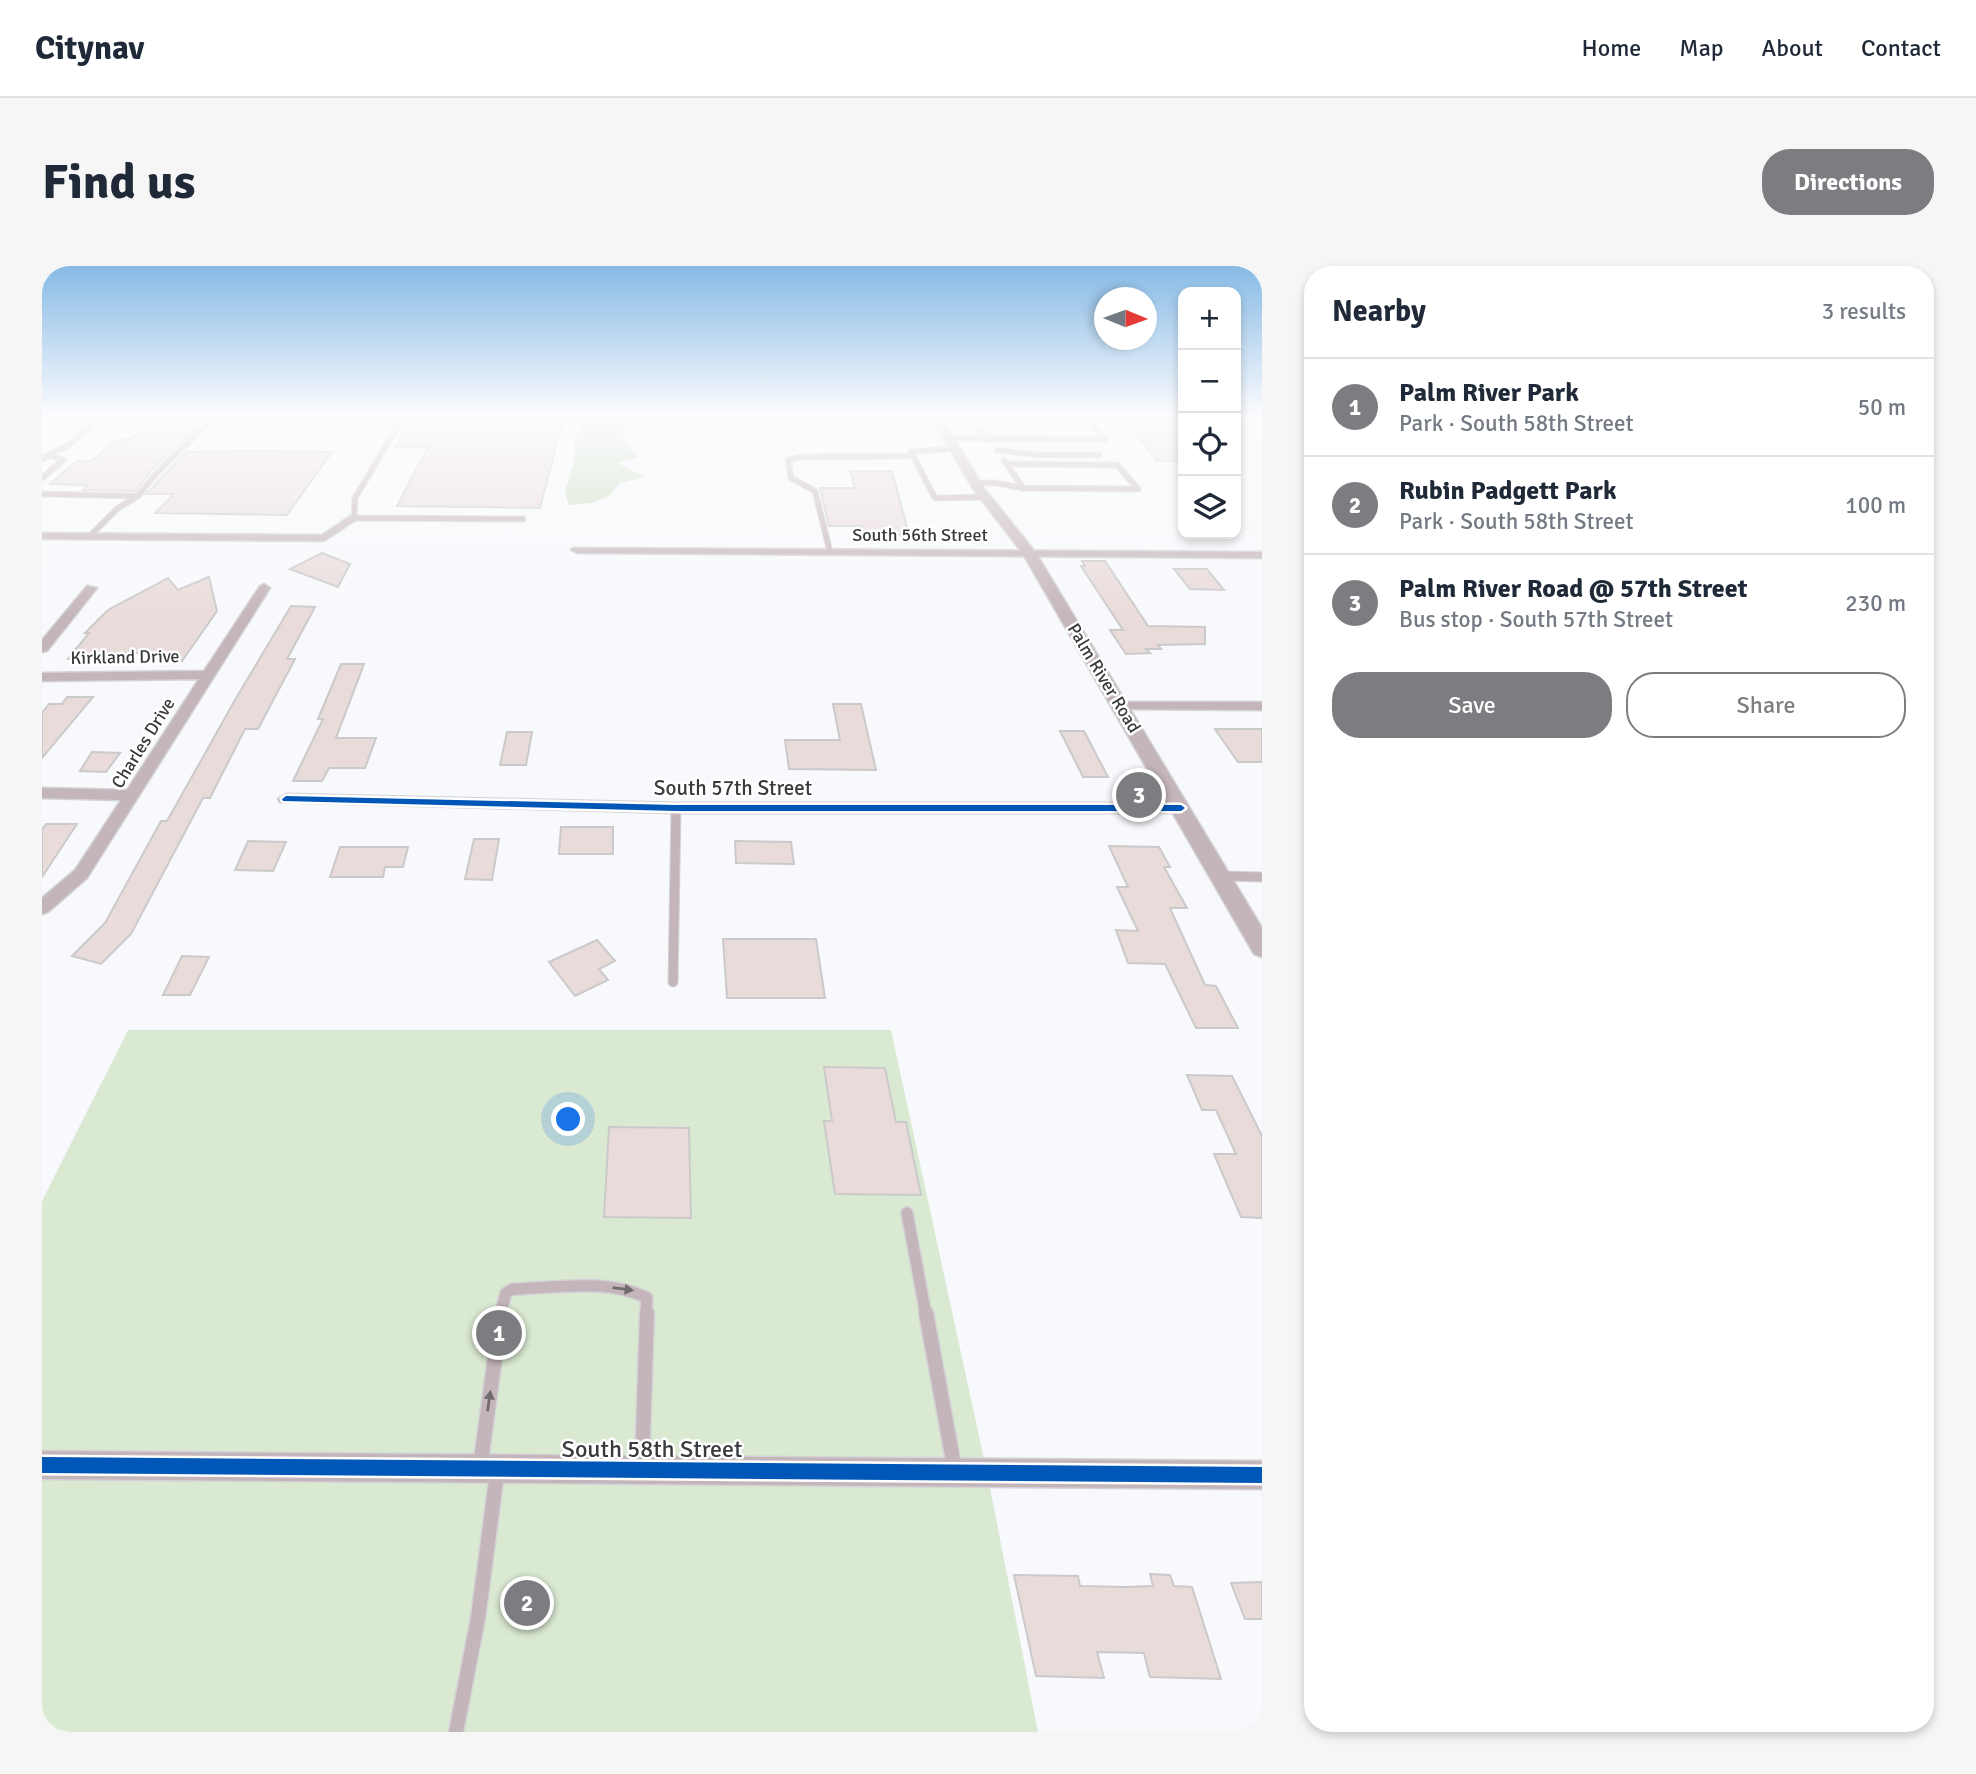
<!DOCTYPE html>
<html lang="en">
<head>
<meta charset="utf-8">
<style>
  body { margin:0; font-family:Signika,sans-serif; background:#f6f6f7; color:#1f2937 }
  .controls { position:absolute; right:21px; top:21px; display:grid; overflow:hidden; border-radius:14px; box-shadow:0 4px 10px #0003 }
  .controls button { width:63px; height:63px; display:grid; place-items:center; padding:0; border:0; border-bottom:2px solid #e0e1e3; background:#fff; color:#1f2937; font:35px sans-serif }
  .compass { position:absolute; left:1052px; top:21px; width:63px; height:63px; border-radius:50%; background:#fff; box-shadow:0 4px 10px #0003; rotate:91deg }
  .you { position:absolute; left:527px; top:854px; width:24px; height:24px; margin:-18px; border:5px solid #fff; border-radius:50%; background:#1a73e8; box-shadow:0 0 0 10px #1a73e833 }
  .badge { display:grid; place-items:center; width:46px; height:46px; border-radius:50%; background:#7c7d80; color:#fff; font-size:23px; font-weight:700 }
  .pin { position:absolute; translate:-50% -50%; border:4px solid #fff; box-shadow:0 2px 7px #0006 }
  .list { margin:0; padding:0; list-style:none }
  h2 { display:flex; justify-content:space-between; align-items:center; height:91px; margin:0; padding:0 28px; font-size:30px }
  h2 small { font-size:23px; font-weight:400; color:#747a83 }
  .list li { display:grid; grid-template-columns:46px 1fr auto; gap:21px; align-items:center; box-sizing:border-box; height:98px; padding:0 28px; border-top:2px solid #e0e1e3 }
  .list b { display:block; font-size:26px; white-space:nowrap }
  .list p { margin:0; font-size:23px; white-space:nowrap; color:#747a83 }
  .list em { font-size:23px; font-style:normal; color:#747a83 }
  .actions { display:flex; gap:14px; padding:21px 28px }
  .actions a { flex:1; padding:16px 0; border:2px solid #7c7d80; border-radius:28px; text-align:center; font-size:24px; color:#7c7d80 }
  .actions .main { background:#7c7d80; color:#fff }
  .icon { flex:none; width:38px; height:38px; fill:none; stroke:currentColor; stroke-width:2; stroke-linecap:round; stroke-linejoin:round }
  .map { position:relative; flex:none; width:1220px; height:1466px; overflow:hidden; border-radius:28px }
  header { display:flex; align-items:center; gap:42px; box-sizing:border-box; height:98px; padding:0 35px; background:#fff; border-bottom:2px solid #e0e1e3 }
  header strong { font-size:33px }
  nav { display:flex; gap:38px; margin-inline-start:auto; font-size:24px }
  .intro { display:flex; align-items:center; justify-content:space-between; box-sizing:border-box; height:168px; padding:0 42px }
  h1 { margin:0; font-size:49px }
  .button { padding:18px 32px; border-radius:28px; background:#7c7d80; color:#fff; font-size:24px; font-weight:700 }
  main { display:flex; gap:42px; padding:0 42px }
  aside { flex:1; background:#fff; border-radius:28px; box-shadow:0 4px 10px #0003 }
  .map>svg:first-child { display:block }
  .green { fill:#dae9d2 }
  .forest { fill:#cadec0 }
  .building { fill:#e9dbda; stroke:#cbcaca; stroke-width:2 }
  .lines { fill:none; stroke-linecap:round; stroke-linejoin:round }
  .service-far3-casing { stroke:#d3d3d5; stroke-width:7 }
  .service-far2-casing { stroke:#d3d3d5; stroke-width:11 }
  .service-far1-casing { stroke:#d3d3d5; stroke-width:14 }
  .service-casing { stroke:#d3d3d5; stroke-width:17 }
  .minor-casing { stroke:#d3d3d5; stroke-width:3 }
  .tertiary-casing { stroke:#d3d3d5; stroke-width:3 }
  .service-far3 { stroke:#c4b5ba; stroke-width:5 }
  .service-far2 { stroke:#c4b5ba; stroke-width:9 }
  .service-far1 { stroke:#c4b5ba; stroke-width:11 }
  .service { stroke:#c4b5ba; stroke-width:14 }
  .minor { fill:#c4b5ba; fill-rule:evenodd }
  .tertiary { fill:#c4b5ba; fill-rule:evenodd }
  .cycleway-casing { stroke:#fff; stroke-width:5 }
  .cycleway { fill:#0057b8; fill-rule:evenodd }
  .oneway { fill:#716b6f }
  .labels { text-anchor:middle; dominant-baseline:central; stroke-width:5; stroke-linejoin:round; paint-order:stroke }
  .far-street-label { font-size:18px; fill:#393a3d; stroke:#fff }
  .street-label { font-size:21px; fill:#393a3d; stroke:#fff }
  .near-street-label { font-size:24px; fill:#393a3d; stroke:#fff }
</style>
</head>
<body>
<header>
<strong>Citynav</strong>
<nav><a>Home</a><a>Map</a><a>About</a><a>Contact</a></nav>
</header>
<div class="intro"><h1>Find us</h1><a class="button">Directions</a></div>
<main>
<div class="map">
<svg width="1220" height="1466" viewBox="0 0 1220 1466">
  <rect width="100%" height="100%" fill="#f8f9fc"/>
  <path class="green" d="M 86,764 L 849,764 L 945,1207 L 996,1466 L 0,1466 L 0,935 Z"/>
  <path class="forest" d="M 549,150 L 614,150 L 586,152 C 575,168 584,180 597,191 L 576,197 L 602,211 L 578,217 L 567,230 L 549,237 L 527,239 L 523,227 L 533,191 L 532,176 L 539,161 L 538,151 Z"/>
  <g class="building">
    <path d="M 118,150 L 166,150 L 108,206 L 94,225 L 41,224 L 45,219 L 8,218 L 35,195 L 50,195 L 74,174 L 87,174 Z"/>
    <path d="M 372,150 L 522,150 L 498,242 L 355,240 L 386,181 L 353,181 Z"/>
    <path d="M 1086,150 L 1141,150 L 1141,195 L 1115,195 L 1094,168 L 1102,168 Z"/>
    <path d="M 144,186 L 210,185 L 290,186 L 245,249 L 113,247 L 132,228 L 104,228 Z"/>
    <path d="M 808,205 L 850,205 L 867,269 L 822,268 L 820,260 L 787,260 L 778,222 L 813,222 Z"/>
    <path d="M 280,287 L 308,298 L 296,321 L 248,303 Z"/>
    <path d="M 1040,295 L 1063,295 L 1106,360 L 1163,361 L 1163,378 L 1116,379 L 1119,383 L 1104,383 L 1108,387 L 1084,388 L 1068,364 L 1081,364 L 1039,300 L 1043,300 Z"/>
    <path d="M 1132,303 L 1165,303 L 1182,324 L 1148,323 Z"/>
    <path d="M 167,311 L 175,345 L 140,395 L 109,395 L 115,387 L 58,387 L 53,393 L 26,393 L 47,367 L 43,367 L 66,344 L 126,312 L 136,324 Z"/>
    <path d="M 249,340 L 273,341 L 245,393 L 253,393 L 216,463 L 203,463 L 168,532 L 161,532 L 89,668 L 59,698 L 30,690 L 63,657 L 119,555 L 125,555 L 193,434 Z"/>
    <path d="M 299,398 L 322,398 L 294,472 L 334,472 L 323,502 L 287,502 L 280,515 L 251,515 L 281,453 L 276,453 Z"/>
    <path d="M 25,431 L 51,431 L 0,492 L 0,447 L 7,438 L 20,438 Z"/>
    <path d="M 791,438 L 819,438 L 834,504 L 747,503 L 743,474 L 798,474 Z"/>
    <path d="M 1173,463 L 1220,463 L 1220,496 L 1196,496 Z"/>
    <path d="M 1018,465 L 1042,465 L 1066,511 L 1041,511 Z"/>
    <path d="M 465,466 L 490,466 L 484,499 L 458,499 Z"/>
    <path d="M 50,486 L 78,487 L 64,506 L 38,505 Z"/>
    <path d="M 4,558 L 35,558 L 0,611 L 0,564 Z"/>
    <path d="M 519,561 L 571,561 L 571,588 L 517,588 Z"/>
    <path d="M 432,573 L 457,573 L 450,614 L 423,613 Z"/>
    <path d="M 206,575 L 244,576 L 231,605 L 193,604 Z"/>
    <path d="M 693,575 L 749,576 L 752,598 L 694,597 Z"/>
    <path d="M 1067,580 L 1117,581 L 1128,601 L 1122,601 L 1145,642 L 1128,642 L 1163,719 L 1174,720 L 1196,762 L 1154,762 L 1123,698 L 1086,697 L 1074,664 L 1096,665 L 1075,621 L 1086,621 Z"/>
    <path d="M 298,581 L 366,581 L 361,601 L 343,601 L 341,611 L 288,611 Z"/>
    <path d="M 681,673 L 774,673 L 783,732 L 685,732 Z"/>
    <path d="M 555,674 L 573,695 L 557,703 L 566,714 L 533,730 L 507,696 Z"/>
    <path d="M 140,690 L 167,691 L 148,729 L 121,729 Z"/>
    <path d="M 782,801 L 843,802 L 854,856 L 864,856 L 879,929 L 793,928 L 782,855 L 790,855 Z"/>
    <path d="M 1145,809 L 1190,810 L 1220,870 L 1220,952 L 1199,951 L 1172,888 L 1194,888 L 1174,844 L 1160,844 Z"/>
    <path d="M 567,861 L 647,862 L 649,952 L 562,951 Z"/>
    <path d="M 1108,1308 L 1128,1309 L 1132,1320 L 1150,1321 L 1179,1413 L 1108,1411 L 1102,1387 L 1055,1386 L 1062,1412 L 994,1410 L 972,1309 L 1036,1310 L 1038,1320 L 1084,1321 L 1111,1320 Z"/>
    <path d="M 1220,1316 L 1220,1353 L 1203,1353 L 1189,1317 Z"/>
  </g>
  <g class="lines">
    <g class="service-far3-casing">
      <g id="service-far3">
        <path d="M 362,150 L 313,232 L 312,252 L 481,253"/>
        <path d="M 927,150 L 946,174"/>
        <path d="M 907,172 L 1063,173 L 1042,150"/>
        <path d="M 913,182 L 869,186 L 893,232 L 943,231"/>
        <path d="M 955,184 L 998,189 L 1057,189"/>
        <path d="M 0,193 L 25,180 L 62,150"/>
        <path d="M 962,194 L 981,222"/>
        <path d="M 0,212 L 21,194 L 10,190"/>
        <path d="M 933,217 L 954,217 L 981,222 L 1096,223 L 1075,199 L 965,198"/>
        <path d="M 0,228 L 95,230"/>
        <path d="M 48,270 L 76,242 L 96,230 L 112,210 L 173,150"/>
        <path d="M 788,286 L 773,225 L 749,212 L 746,194 L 760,191 L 871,190"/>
      </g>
    </g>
    <g class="service-far2-casing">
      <g id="service-far2">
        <path d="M 1179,610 L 1220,611"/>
        <path d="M 631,716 L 634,542"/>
      </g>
    </g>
    <g class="service-far1-casing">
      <g id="service-far1">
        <path d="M 865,947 L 884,1049"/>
        <path d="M 458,1049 L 464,1027 L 471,1023 C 514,1022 566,1012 605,1032 L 604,1049"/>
      </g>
    </g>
    <g class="service-casing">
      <g id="service">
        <path d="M 884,1047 L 913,1205"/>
        <path d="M 600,1200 L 605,1047"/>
        <path d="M 438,1202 L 459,1047"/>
        <path d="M 414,1466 L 436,1352 L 455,1207"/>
      </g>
    </g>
    <g class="minor-casing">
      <g id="minor">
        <path d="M 308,250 L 317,252 L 282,275 L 0,273 L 0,267 L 280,269 Z"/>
        <path d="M 531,282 L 1220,286 L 1220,292 L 535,287 L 529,284 Z"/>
        <path d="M 222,318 L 228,322 L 45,612 L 6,646 L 0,648 L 0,632 L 33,604 L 79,534 L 0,532 L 0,522 L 85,524 L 157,413 L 0,415 L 0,407 L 162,405 L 218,320 Z"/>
        <path d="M 45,320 L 55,322 L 5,385 L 0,386 L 0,374 Z"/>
        <path d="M 1079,436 L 1220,436 L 1220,444 L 1074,443 L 1074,437 Z"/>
        <path d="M 244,528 L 634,537 L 1139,537 L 1147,542 L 1139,547 L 634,547 L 238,536 L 236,533 Z"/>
        <path d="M 0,1185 L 1220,1195 L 1220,1223 L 0,1213 Z"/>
      </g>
    </g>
    <g class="tertiary-casing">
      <path id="tertiary" d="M 888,150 L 899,150 L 942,222 L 994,287 L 1220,662 L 1220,691 L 1212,688 L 981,288 L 931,223 Z"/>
    </g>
    <use href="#service-far3" class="service-far3"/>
    <use href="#service-far2" class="service-far2"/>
    <use href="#service-far1" class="service-far1"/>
    <use href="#service" class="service"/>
    <use href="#minor" class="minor"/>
    <use href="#tertiary" class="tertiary"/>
    <g class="cycleway-casing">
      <g id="cycleway">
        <path d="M 244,530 L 634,539 L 1139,539 L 1143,542 L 1139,545 L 634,545 L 241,535 L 240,533 Z"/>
        <path d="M 0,1191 L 1220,1201 L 1220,1217 L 0,1207 Z"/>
      </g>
    </g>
    <use href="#cycleway" class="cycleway"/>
  </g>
  <defs><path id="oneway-solid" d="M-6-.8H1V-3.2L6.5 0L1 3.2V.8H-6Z" transform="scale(1.75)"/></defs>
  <g class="oneway">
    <use href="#oneway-solid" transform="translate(581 1023) rotate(7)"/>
    <use href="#oneway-solid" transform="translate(447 1135) rotate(-82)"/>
  </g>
  <linearGradient id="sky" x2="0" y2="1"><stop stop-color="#87bae5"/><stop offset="0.42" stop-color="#fcfcfe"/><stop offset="1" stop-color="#fcfcfe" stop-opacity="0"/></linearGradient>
  <rect width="1220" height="355" fill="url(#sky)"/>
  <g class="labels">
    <g class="far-street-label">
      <text x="878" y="269">South 56th Street</text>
      <text transform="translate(83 391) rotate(-1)">Kirkland Drive</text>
      <text transform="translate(1062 412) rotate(59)">Palm River Road</text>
      <text transform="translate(101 477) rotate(-58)">Charles Drive</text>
    </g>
    <g class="street-label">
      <text x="691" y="522">South 57th Street</text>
    </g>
    <g class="near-street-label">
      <text x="610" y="1183">South 58th Street</text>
    </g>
  </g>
</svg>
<div class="controls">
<button>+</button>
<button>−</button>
<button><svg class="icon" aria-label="locate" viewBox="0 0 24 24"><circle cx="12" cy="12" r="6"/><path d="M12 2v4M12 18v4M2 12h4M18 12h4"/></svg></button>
<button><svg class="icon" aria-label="layers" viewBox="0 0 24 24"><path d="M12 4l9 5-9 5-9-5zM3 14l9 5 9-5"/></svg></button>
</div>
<svg class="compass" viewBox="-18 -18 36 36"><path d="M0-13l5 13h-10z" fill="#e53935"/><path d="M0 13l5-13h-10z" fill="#747a83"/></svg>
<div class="you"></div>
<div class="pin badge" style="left:457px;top:1067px">1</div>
<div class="pin badge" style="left:485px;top:1337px">2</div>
<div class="pin badge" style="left:1097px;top:529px">3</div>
</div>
<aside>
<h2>Nearby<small>3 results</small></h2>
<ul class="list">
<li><span class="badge">1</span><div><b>Palm River Park</b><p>Park · South 58th Street</p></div><em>50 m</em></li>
<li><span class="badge">2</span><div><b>Rubin Padgett Park</b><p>Park · South 58th Street</p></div><em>100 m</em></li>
<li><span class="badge">3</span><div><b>Palm River Road @ 57th Street</b><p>Bus stop · South 57th Street</p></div><em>230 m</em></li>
</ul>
<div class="actions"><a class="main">Save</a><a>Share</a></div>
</aside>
</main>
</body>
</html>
